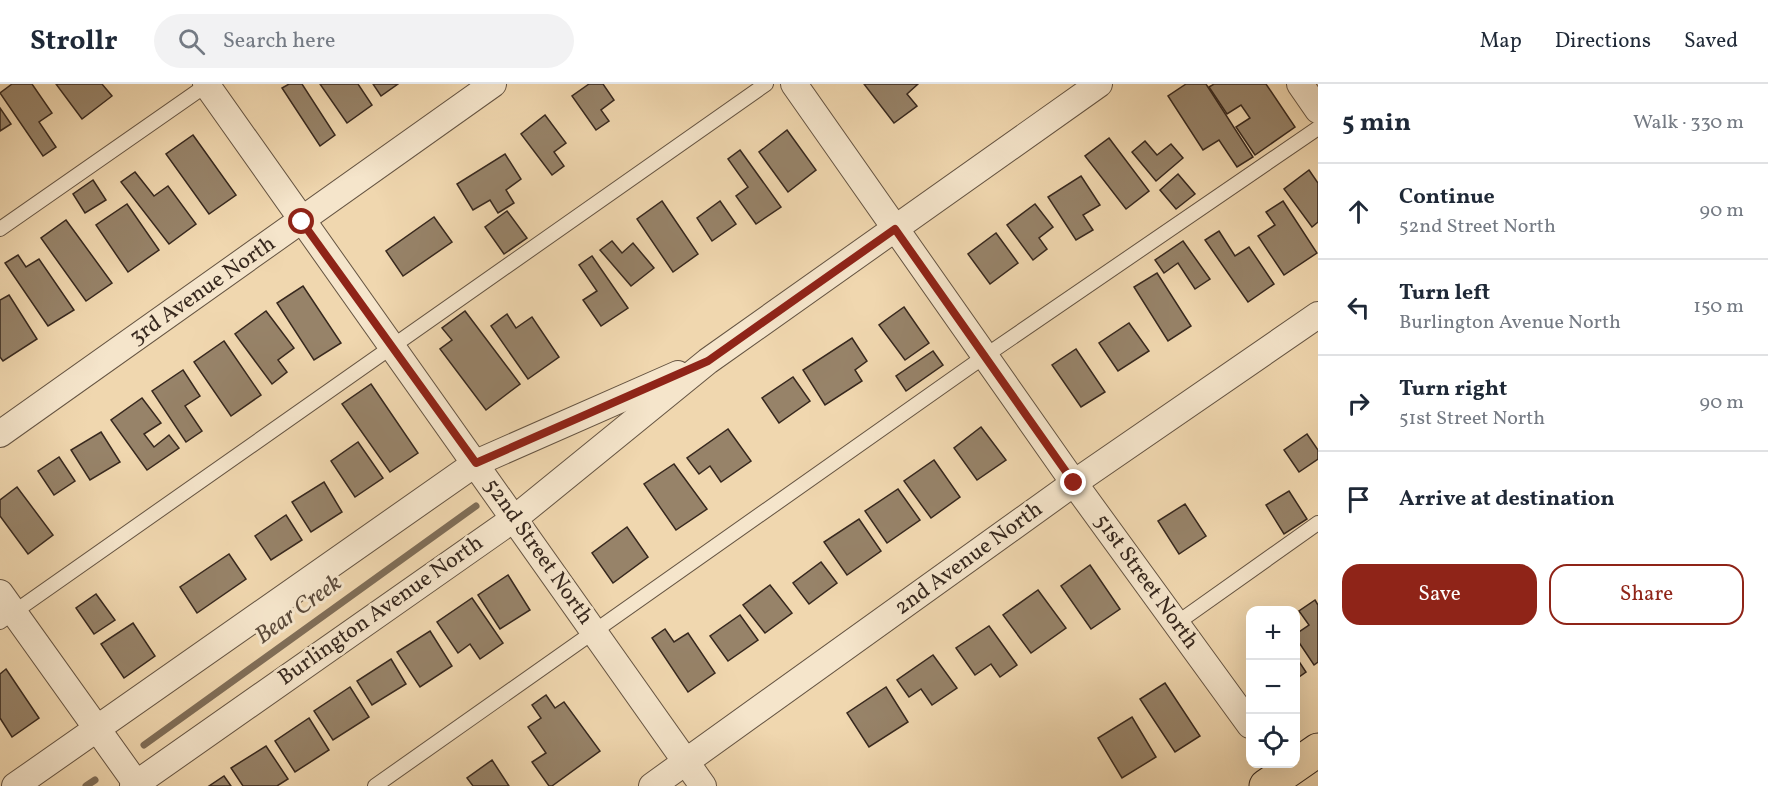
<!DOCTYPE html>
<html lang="en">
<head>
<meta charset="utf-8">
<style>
  body { margin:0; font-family:Vollkorn,serif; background:#f2f2f3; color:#1f2937 }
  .controls { position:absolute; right:18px; bottom:18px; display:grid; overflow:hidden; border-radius:12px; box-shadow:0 6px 24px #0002 }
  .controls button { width:54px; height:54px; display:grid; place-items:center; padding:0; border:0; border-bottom:2px solid #e0e1e3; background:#fff; color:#1f2937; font:30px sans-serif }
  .stop { position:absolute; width:18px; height:18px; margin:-14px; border:4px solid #8f2418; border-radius:50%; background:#fff }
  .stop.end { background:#8f2418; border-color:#fff; box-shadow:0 2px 6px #0008 }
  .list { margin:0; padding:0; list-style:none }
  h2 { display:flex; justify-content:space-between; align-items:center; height:78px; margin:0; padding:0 24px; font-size:26px }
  h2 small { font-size:20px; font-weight:400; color:#747a83 }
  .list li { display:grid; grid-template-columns:39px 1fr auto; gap:18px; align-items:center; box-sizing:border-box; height:96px; padding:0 24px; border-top:2px solid #e0e1e3 }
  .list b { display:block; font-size:22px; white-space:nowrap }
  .list p { margin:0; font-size:20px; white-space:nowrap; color:#747a83 }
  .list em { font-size:20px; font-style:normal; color:#747a83 }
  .actions { display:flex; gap:12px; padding:18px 24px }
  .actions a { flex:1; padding:14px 0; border:2px solid #8f2418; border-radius:18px; text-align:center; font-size:21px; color:#8f2418 }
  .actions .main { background:#8f2418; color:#fff }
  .icon { flex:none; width:33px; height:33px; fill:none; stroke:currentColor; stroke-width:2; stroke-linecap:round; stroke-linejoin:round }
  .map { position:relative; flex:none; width:1318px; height:702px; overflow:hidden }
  header { display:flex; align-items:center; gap:36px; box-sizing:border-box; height:84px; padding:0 30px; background:#fff; border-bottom:2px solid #e0e1e3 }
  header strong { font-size:28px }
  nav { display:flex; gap:33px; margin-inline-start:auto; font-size:21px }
  .search { width:420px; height:54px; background:#f2f2f3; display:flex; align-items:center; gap:15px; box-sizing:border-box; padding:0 21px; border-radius:33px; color:#747a83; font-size:22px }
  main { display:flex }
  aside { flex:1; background:#fff }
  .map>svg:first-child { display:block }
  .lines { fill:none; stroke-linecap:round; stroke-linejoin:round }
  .stream { stroke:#806e58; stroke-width:7 }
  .building { fill:#978369; stroke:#37281e; stroke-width:1.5 }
  .lane-casing { stroke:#655442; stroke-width:16 }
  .street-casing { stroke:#655442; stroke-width:28 }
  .primary-casing { stroke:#37281e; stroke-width:35 }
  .lane { stroke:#f5e5cb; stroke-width:14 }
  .street { stroke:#f5e5cb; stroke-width:26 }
  .primary { stroke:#f0d7af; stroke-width:33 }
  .route { stroke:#8f2418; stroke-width:8 }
  .labels { text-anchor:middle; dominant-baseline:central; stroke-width:6; stroke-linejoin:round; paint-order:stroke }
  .street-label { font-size:22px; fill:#37281e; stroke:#f5e5cb }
  .water-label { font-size:24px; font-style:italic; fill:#5c4b3b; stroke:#f5e5cb }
</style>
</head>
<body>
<header>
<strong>Strollr</strong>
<div class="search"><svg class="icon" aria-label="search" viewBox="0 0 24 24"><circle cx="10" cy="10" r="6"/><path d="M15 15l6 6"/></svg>Search here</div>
<nav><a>Map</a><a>Directions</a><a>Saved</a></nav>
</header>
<main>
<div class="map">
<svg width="1318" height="702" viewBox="0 0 1318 702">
  <rect width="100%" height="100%" fill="#f0d7af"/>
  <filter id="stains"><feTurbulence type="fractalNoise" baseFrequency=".00333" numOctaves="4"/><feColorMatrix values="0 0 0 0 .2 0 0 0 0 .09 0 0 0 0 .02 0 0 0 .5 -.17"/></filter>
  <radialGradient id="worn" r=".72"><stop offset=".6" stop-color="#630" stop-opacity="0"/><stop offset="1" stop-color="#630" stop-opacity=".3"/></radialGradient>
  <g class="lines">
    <g class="stream">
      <path d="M 144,661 L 476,422"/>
      <path d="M 86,702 L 95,696"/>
    </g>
  </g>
  <g class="building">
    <path d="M 12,0 L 32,0 L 52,29 L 39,38 L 56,63 L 43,72 L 0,9 Z"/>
    <path d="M 56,0 L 102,0 L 112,12 L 82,35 Z"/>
    <path d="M 289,0 L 302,0 L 335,51 L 320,62 L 282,4 Z"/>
    <path d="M 320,0 L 358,0 L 372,21 L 347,39 Z"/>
    <path d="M 373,0 L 398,0 L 381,12 Z"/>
    <path d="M 589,0 L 603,0 L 614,16 L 601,26 L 609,37 L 596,46 L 572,12 Z"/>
    <path d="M 864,0 L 918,0 L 907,10 L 917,22 L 894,39 Z"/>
    <path d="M 1186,0 L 1206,0 L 1253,73 L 1237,83 L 1219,56 L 1203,66 L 1168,12 Z"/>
    <path d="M 1214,0 L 1266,0 L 1295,43 L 1255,71 L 1236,43 L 1250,34 L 1241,21 L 1227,30 L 1209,3 Z"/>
    <path d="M 0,24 L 11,40 L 0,47 Z"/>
    <path d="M 545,31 L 566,59 L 554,68 L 564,82 L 552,91 L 521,50 Z"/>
    <path d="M 787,46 L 816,86 L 788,108 L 759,68 Z"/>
    <path d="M 193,51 L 236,111 L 209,130 L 166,70 Z"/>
    <path d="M 1109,54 L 1149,107 L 1126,125 L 1085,72 Z"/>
    <path d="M 1145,57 L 1157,71 L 1171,60 L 1183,74 L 1156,97 L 1132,68 Z"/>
    <path d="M 740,66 L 781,123 L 756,140 L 736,112 L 748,103 L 728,75 Z"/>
    <path d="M 505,70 L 521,95 L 506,106 L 514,119 L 498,129 L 490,116 L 473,126 L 457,100 Z"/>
    <path d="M 1309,86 L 1318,99 L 1318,138 L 1312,143 L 1284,105 Z"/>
    <path d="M 135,88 L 154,112 L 168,102 L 196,140 L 169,160 L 121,98 Z"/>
    <path d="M 1178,90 L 1195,110 L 1176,125 L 1160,106 Z"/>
    <path d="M 1081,92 L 1100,121 L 1083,131 L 1093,146 L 1076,156 L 1048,113 Z"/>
    <path d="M 93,96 L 106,116 L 85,129 L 73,110 Z"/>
    <path d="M 662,117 L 698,170 L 673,188 L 637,135 Z"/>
    <path d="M 720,117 L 736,140 L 712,157 L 697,134 Z"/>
    <path d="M 1283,117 L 1317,169 L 1284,191 L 1258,152 L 1275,141 L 1266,128 Z"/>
    <path d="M 127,120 L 159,166 L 128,188 L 96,141 Z"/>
    <path d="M 1035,120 L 1053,143 L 1039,154 L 1047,165 L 1033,176 L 1007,141 Z"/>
    <path d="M 507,127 L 527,154 L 504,170 L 485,143 Z"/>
    <path d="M 434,133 L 452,158 L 403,192 L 386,167 Z"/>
    <path d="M 66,136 L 112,199 L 86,217 L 41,154 Z"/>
    <path d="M 1219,147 L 1235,172 L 1249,163 L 1274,200 L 1248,218 L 1205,156 Z"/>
    <path d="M 996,149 L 1018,179 L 990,200 L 968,170 Z"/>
    <path d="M 612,157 L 622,169 L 633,159 L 654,184 L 631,202 L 600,166 Z"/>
    <path d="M 1183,157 L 1210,195 L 1195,205 L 1178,179 L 1164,189 L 1155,176 Z"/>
    <path d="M 18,171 L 26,183 L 39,175 L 74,226 L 48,242 L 5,179 Z"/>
    <path d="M 592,172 L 628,224 L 601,242 L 583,216 L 597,207 L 579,181 Z"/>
    <path d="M 1157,189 L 1191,242 L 1168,257 L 1134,203 Z"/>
    <path d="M 303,202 L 341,259 L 314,276 L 277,219 Z"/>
    <path d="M 9,211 L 37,255 L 3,277 L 0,273 L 0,216 Z"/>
    <path d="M 904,223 L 929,259 L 905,276 L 879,241 Z"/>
    <path d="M 266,227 L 294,264 L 278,276 L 287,288 L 272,300 L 235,250 Z"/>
    <path d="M 465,227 L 520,300 L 486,326 L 440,265 L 452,256 L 442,244 Z"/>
    <path d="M 507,230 L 516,244 L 532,233 L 559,273 L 528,295 L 491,242 Z"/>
    <path d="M 1129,239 L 1149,267 L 1118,287 L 1099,259 Z"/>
    <path d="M 852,254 L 867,277 L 855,286 L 862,297 L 825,321 L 803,286 Z"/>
    <path d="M 224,257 L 261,311 L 231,332 L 194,278 Z"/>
    <path d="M 1076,265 L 1105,308 L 1081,323 L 1052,281 Z"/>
    <path d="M 933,267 L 943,281 L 906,307 L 896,292 Z"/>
    <path d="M 183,286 L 200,312 L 185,322 L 202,347 L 186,358 L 152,307 Z"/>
    <path d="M 793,293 L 810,317 L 779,339 L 762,314 Z"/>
    <path d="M 371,300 L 418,369 L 390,388 L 342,320 Z"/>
    <path d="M 142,314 L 161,339 L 144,350 L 154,363 L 169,351 L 179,364 L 147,386 L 111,336 Z"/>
    <path d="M 981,343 L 1006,376 L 977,396 L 954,364 Z"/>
    <path d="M 728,345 L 751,377 L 721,398 L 710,382 L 699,390 L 687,374 Z"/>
    <path d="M 101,348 L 120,378 L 90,396 L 71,366 Z"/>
    <path d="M 1307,350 L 1318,366 L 1318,375 L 1299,388 L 1284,366 Z"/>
    <path d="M 358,358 L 383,394 L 355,413 L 331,377 Z"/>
    <path d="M 59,373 L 75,397 L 54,411 L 38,387 Z"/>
    <path d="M 934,376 L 960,413 L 931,434 L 904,397 Z"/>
    <path d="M 674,380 L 707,425 L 676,446 L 644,400 Z"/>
    <path d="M 324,398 L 342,428 L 311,448 L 292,418 Z"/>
    <path d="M 17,403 L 53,451 L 28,470 L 0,432 L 0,416 Z"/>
    <path d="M 898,405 L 920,436 L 887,459 L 865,427 Z"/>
    <path d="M 1289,407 L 1307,435 L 1284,450 L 1266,421 Z"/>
    <path d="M 1185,420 L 1206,452 L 1179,470 L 1158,437 Z"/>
    <path d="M 286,431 L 302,456 L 271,476 L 255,452 Z"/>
    <path d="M 859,435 L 881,467 L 847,491 L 824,458 Z"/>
    <path d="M 627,443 L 648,473 L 613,499 L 592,469 Z"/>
    <path d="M 229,470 L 246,495 L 197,529 L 180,503 Z"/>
    <path d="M 821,478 L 837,499 L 809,520 L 793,499 Z"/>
    <path d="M 1090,481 L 1120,525 L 1091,545 L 1061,502 Z"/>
    <path d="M 508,491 L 530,526 L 500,545 L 478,511 Z"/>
    <path d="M 770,501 L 792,529 L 765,549 L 743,521 Z"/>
    <path d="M 1038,506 L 1066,544 L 1031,569 L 1003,531 Z"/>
    <path d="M 96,510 L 115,536 L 94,550 L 76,524 Z"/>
    <path d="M 472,514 L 503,559 L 480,575 L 470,560 L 458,569 L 437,538 Z"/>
    <path d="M 1315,516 L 1318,521 L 1318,578 L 1314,581 L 1296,554 L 1296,550 L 1309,541 L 1299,527 Z"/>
    <path d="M 740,531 L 758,556 L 728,577 L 710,552 Z"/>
    <path d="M 133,539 L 155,572 L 124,594 L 101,560 Z"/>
    <path d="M 989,542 L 1017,581 L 1000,593 L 991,580 L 975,591 L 956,564 Z"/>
    <path d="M 665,545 L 674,558 L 688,549 L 715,589 L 688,608 L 652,554 Z"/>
    <path d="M 430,547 L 452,582 L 420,603 L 397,568 Z"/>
    <path d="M 933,571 L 957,604 L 932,621 L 921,605 L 909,613 L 897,596 Z"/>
    <path d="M 1296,573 L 1306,588 L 1296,595 Z"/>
    <path d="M 391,575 L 406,600 L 372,621 L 357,597 Z"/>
    <path d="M 6,585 L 39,634 L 12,653 L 0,634 L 0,590 Z"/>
    <path d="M 1165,599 L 1200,652 L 1175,668 L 1140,615 Z"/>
    <path d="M 350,603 L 369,633 L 333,656 L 314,627 Z"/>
    <path d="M 886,603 L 908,638 L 869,663 L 847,629 Z"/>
    <path d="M 546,611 L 555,624 L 564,618 L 600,667 L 552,702 L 549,702 L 532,678 L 546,669 L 528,643 L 541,634 L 532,621 Z"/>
    <path d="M 1132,633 L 1156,673 L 1122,694 L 1098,654 Z"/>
    <path d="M 309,634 L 329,666 L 295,688 L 275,657 Z"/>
    <path d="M 266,662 L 288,695 L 277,702 L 243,702 L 231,684 Z"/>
    <path d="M 492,676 L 509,702 L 473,702 L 467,694 Z"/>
    <path d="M 224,692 L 231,702 L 209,702 Z"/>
  </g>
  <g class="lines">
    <g class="lane-casing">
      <g id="lane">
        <path d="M 0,145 L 208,0"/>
        <path d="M 0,538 L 766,0"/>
        <path d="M 1177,539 L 1318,439"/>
        <path d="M 375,702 L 985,272 L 1318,44"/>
      </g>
    </g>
    <g class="street-casing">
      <g id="street">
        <path d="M 206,0 L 703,702"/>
        <path d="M 794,0 L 1074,399 L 1250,641"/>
        <path d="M 1300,0 L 1318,26"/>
        <path d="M 0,350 L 493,0"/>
        <path d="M 0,509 L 138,702"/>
        <path d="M 15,702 L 476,379 L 678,290"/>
        <path d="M 133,702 L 515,434 L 708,277 L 1099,0"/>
        <path d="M 652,702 L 1074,399 L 1318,231"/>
      </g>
    </g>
    <g class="primary-casing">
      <path id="primary" d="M 1266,702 L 1318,666"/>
    </g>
    <use href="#lane" class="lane"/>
    <use href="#street" class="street"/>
    <use href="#primary" class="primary"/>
  </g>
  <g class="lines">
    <path class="route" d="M 302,138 L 476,379 L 708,277 L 895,145 L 1074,399"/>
  </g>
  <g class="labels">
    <g class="street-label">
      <text transform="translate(203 207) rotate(-35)">3rd Avenue North</text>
      <text transform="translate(538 468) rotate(55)">52nd Street North</text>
      <text transform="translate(969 475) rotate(-36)">2nd Avenue North</text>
      <text transform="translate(1146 498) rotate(54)">51st Street North</text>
      <text transform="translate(381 527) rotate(-35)">Burlington Avenue North</text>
    </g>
    <g class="water-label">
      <text transform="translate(299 526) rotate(-36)">Bear Creek</text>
    </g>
  </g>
  <rect width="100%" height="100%" filter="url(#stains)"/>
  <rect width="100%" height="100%" fill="url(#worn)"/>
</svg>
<div class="controls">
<button>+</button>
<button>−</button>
<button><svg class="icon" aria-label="locate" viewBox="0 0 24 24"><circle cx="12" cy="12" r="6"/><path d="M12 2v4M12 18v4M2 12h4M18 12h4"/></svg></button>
</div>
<div class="stop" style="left:302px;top:138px"></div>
<div class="stop end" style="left:1074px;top:399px"></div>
</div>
<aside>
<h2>5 min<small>Walk · 330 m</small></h2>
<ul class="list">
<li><svg class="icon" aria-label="ahead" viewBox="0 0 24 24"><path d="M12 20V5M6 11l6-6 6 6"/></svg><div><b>Continue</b><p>52nd Street North</p></div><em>90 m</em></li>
<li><svg class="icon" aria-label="left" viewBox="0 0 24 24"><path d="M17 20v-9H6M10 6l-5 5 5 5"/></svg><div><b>Turn left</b><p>Burlington Avenue North</p></div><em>150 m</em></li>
<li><svg class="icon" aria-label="right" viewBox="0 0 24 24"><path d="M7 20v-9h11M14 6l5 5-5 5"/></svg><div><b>Turn right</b><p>51st Street North</p></div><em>90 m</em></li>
<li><svg class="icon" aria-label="arrive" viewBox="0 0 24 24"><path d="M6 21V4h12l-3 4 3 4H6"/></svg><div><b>Arrive at destination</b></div></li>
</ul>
<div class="actions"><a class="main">Save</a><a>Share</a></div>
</aside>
</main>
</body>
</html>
